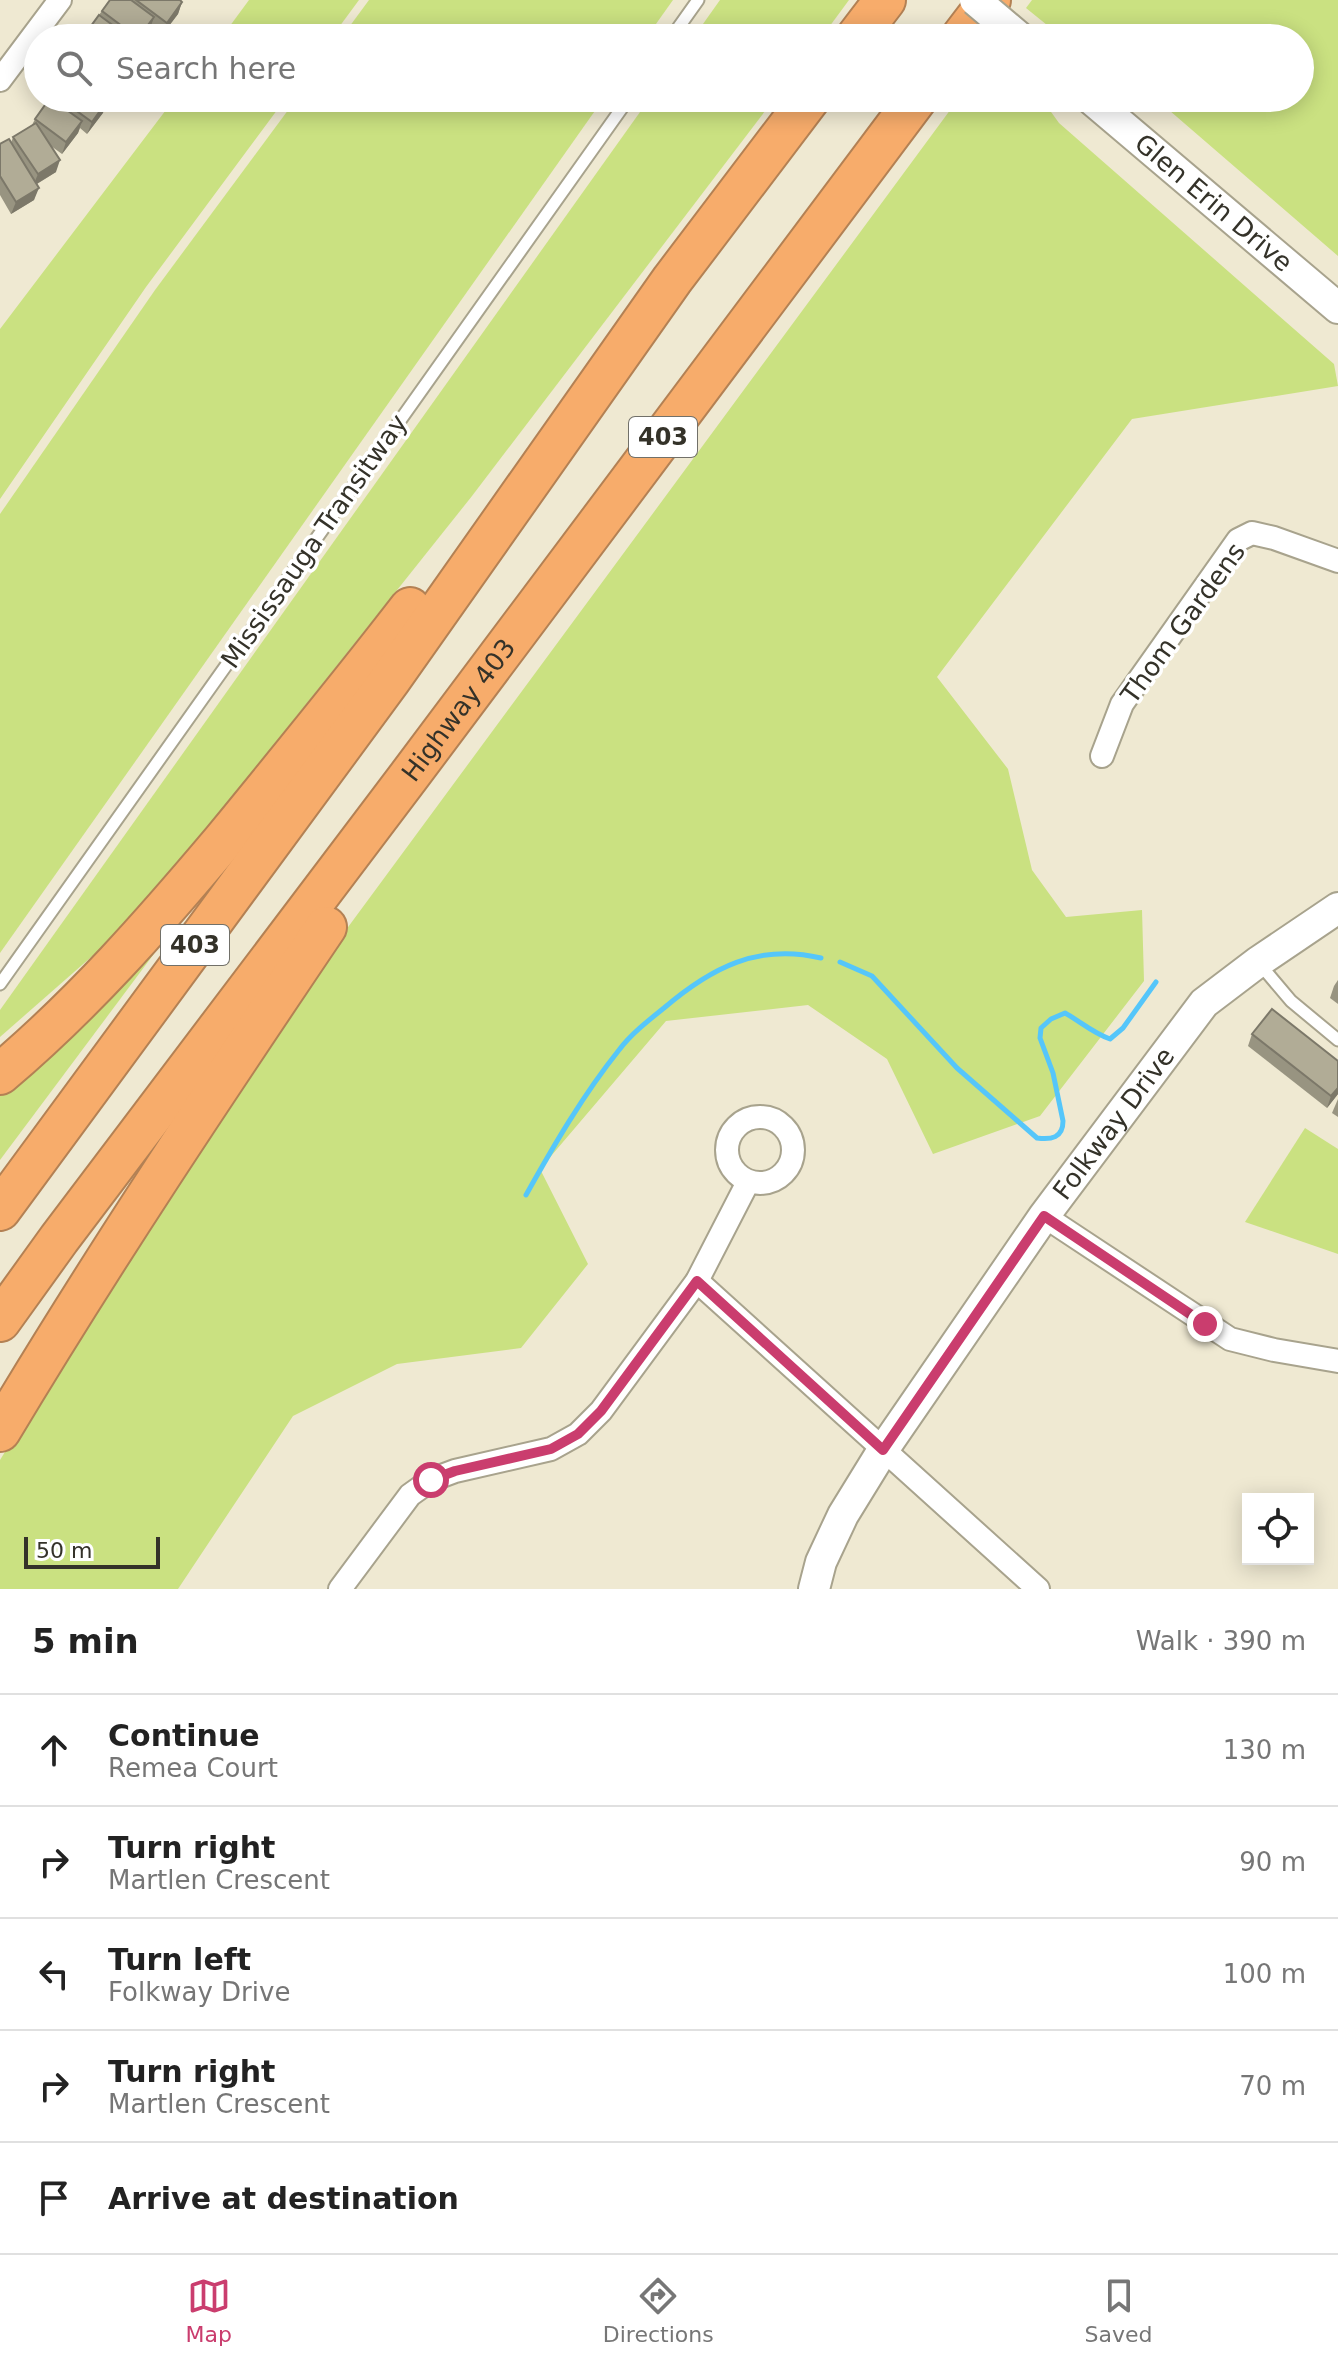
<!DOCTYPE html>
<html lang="en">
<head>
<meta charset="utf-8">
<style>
  body { margin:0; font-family:"DejaVu Sans",sans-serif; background:#f2f2f2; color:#222 }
  .controls { position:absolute; right:24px; bottom:24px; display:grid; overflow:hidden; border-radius:0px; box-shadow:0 4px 20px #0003 }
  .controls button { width:72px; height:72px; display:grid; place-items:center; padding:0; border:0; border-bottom:2px solid #e0e0e0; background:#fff; color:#222; font:40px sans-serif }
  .scale { position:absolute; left:24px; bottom:20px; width:136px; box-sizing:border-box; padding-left:8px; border:4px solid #343229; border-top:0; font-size:22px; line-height:28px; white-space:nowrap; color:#343229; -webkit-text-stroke:6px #fff; paint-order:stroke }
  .stop { position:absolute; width:24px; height:24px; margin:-18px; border:6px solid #ca3d6e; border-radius:50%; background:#fff }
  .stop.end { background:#ca3d6e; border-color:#fff; box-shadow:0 2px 8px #0008 }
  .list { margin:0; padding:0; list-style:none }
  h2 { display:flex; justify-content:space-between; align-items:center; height:104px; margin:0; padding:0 32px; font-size:34px }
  h2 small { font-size:26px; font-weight:400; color:#767676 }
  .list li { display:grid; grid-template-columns:52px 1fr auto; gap:24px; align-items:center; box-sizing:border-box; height:112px; padding:0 32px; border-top:2px solid #e0e0e0 }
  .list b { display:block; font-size:30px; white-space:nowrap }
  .list p { margin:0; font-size:26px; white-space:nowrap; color:#767676 }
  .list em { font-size:26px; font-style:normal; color:#767676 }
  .icon { flex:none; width:44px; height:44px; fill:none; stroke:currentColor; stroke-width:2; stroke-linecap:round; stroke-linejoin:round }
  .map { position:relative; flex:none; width:1338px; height:1589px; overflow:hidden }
  .search { position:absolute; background:#fff; box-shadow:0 4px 20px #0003; left:24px; right:24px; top:24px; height:88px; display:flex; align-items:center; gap:20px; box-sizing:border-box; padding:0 28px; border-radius:44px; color:#767676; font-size:30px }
  .sheet { height:664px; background:#fff }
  nav { display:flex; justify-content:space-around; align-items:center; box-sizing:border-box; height:112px; border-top:2px solid #e0e0e0; background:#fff; font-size:22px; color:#767676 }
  nav a { display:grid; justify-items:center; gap:4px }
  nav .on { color:#ca3d6e }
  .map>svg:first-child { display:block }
  .green { fill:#cae181 }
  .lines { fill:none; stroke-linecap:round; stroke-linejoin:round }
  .stream { stroke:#55c6fa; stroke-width:5 }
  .lane-casing { stroke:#a8a38d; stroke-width:15 }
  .street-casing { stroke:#a8a38d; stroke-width:26 }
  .secondary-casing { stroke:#a8a38d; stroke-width:34 }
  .highway-casing { stroke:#b38154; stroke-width:44 }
  .lane { stroke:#fff; stroke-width:11 }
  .street { stroke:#fff; stroke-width:22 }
  .secondary { stroke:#fff; stroke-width:30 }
  .highway { stroke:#f7ac6b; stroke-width:40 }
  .secondary-bridge-casing { stroke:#a8a38d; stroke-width:34; stroke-linecap:butt }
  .secondary-bridge { stroke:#fff; stroke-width:30 }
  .wall { fill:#989481 }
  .shaded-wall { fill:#7c7869 }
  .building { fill:#b1ac96; stroke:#7c7869; stroke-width:2 }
  .route { stroke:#ca3d6e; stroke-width:10 }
  .labels { text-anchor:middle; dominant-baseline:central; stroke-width:7; stroke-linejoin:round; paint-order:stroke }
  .shield { fill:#fff; stroke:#717069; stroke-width:2 }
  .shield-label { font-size:24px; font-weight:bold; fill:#343229 }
  .street-label { font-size:26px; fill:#343229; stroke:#fff }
</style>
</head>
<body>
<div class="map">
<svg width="1338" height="1589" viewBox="0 0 1338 1589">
  <rect width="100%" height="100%" fill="#efe9d2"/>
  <g class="green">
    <path d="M 249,0 L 359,0 L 331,38 L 221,38 Z"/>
    <path d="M 369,0 L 673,0 L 646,38 L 341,38 Z"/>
    <path d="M 720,0 L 849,0 L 821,38 L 693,38 Z"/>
    <path d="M 1032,0 L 1338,0 L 1338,256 L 1155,98 L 1300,98 L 1300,38 L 1063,38 L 1026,8 Z"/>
    <path d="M 175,98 L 286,98 L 146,287 L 0,499 L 0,329 Z"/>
    <path d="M 297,98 L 604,98 L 0,953 L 0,514 L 155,290 Z"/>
    <path d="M 650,98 L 775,98 L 472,496 L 194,845 L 106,944 L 0,1037 L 0,1010 Z"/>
    <path d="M 959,98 L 1041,98 L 1059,123 L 1334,364 L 1338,386 L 1132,419 L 937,677 L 1008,769 L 1032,870 L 1066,917 L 1142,910 L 1144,981 L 1040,1116 L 933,1154 L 887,1059 L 808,1005 L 666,1021 L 540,1169 L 588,1264 L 521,1348 L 397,1364 L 293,1416 L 178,1589 L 0,1589 L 0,1460 L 158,1203 L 284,1014 Z"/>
    <path d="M 174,927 L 0,1160 L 0,1090 Z"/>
    <path d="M 1305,1128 L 1338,1149 L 1338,1254 L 1245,1222 Z"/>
  </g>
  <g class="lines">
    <g class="stream">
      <path d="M 840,962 L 872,976 L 957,1068 L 1037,1138 C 1051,1140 1063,1138 1063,1121 L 1053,1073 L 1040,1038 L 1041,1028 L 1051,1019 L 1065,1013 C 1081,1022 1093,1033 1110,1039 L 1123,1028 L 1156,982"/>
      <path d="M 526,1195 C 554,1145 583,1095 619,1050 C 631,1034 649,1020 664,1008 C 711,968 758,943 821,958"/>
    </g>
    <g class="lane-casing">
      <g id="lane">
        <path d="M 671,38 L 698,0"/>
        <path d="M 1258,962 L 1291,1001 L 1338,1040"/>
        <path d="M 0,984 L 629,98"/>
      </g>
    </g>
    <g class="street-casing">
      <g id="street">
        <path d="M 0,80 L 60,0"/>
        <path d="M 1102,756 L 1122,704 L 1238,540 L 1252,533 L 1274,538 L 1338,561"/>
        <circle cx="760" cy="1150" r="33"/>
        <path d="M 1044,1216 L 1230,1339 L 1274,1350 L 1338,1361"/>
        <path d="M 697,1281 L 1038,1589"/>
        <path d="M 340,1589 L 410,1495 L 431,1480 L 455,1471 L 551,1449 L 578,1434 L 601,1411 L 697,1281 L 748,1182"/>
      </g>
    </g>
    <g class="secondary-casing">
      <g id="secondary">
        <path id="s1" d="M 1090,98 L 1338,308"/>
        <path id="s2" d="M 814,1589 L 821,1562 L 843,1515 L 883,1450 L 1044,1216 L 1204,1003 L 1258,962 L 1338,908"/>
      </g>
    </g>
    <g class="highway-casing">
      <g id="highway">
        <path d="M 856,38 L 885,0"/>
        <path d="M 961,38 L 990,0"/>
        <path d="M 0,1074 C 83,1004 153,924 223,841 C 286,764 349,687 410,608"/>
        <path d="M 0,1210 L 390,680 L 672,280 L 810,98"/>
        <path id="s3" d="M 0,1321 L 59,1239 L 409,776 L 917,98"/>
        <path d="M 0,1431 C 103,1259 214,1093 326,927"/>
      </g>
    </g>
    <use href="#lane" class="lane"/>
    <use href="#street" class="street"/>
    <use href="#secondary" class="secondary"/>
    <use href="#highway" class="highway"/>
    <g class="secondary-bridge-casing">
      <path id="secondary-bridge" d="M 975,0 L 1020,38"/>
    </g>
    <use href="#secondary-bridge" class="secondary-bridge"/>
  </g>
  <g class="wall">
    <path d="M 110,0 L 180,0 L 182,2 L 178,14 L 162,35 L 151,26 L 143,38 L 82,38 Z"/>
    <path d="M 42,98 L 116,98 L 106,112 L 104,111 L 87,134 L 80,128 L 78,133 L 62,154 L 51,146 L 56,172 L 37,184 L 34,200 L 11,214 L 0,195 L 0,144 L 11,143 L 13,137 L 32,125 L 35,119 L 46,103 L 41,100 Z"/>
    <path d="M 1338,980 L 1338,1004 L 1330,998 L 1334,986 Z"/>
    <path d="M 1252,1034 L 1338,1061 L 1338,1094 L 1327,1108 L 1248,1046 Z"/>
    <path d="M 1338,1099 L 1338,1117 L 1332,1113 Z"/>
  </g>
  <g class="shaded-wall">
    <path d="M 182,2 L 178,14 L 162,35 L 167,23 Z"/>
    <path d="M 154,17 L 150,29 L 143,38 L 138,38 Z"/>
    <path d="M 112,98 L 116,98 L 106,112 L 110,100 Z"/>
    <path d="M 107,101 L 103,113 L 87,134 L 92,122 Z"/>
    <path d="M 82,121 L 78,133 L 62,154 L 66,142 Z"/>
    <path d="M 60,160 L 56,172 L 33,186 L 38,174 Z"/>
    <path d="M 39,188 L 34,200 L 11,214 L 16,202 Z"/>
    <path d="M 1338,1088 L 1338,1094 L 1327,1108 L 1331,1096 Z"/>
  </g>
  <g class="building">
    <path d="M 110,0 L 131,0 L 154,17 L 138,38 L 102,11 Z"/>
    <path d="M 136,0 L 180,0 L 182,2 L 167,23 Z"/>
    <path d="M 99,15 L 130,38 L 85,38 L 83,37 Z"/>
    <path d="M 50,98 L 82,121 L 66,142 L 35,119 Z"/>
    <path d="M 59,98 L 103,98 L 107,101 L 92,122 Z"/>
    <path d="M 36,123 L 60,160 L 38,174 L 13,137 Z"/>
    <path d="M 9,139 L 39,188 L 16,202 L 0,176 L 0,144 Z"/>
    <path d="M 1272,1009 L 1338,1061 L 1338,1088 L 1331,1096 L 1252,1034 Z"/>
  </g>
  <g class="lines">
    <path class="route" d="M 431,1480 L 455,1471 L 551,1449 L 578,1434 L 601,1411 L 697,1281 L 883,1450 L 1044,1216 L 1205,1324"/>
  </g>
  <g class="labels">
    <g class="shield">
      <rect x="629" y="417" width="68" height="40" rx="6"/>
      <rect x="161" y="925" width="68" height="40" rx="6"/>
    </g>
    <g class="shield-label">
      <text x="663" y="437">403</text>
      <text x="195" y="945">403</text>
    </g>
    <g class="street-label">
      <text stroke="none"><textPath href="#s1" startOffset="162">Glen Erin Drive</textPath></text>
      <text transform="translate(314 541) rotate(-55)">Mississauga Transitway</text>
      <text transform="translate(1183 623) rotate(-54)">Thom Gardens</text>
      <text stroke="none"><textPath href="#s3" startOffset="764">Highway 403</textPath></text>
      <text stroke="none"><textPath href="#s2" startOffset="556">Folkway Drive</textPath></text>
    </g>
  </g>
</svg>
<div class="controls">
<button><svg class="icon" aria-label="locate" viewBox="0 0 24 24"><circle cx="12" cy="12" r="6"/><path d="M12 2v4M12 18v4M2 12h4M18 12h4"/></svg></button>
</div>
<div class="scale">50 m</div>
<div class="stop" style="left:431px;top:1480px"></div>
<div class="stop end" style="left:1205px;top:1324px"></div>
<div class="search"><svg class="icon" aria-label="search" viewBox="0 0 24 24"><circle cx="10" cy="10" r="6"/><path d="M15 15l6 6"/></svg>Search here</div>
</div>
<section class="sheet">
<h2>5 min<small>Walk · 390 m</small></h2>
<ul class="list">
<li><svg class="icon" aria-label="ahead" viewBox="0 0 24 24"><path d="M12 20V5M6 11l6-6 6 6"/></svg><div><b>Continue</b><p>Remea Court</p></div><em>130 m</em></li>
<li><svg class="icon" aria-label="right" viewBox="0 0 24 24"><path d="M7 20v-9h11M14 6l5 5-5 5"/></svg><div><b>Turn right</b><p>Martlen Crescent</p></div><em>90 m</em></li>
<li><svg class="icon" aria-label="left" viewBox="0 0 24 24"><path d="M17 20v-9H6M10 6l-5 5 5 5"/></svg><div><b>Turn left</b><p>Folkway Drive</p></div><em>100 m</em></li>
<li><svg class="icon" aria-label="right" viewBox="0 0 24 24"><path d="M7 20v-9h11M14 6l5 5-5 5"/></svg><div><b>Turn right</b><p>Martlen Crescent</p></div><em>70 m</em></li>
<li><svg class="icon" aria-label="arrive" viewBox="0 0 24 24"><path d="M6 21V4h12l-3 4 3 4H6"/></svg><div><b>Arrive at destination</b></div></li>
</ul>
</section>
<nav>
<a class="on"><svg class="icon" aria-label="map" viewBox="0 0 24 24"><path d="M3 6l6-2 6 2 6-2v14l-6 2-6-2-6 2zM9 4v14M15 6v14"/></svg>Map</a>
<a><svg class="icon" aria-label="directions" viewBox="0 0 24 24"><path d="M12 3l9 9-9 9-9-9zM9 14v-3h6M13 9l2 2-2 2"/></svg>Directions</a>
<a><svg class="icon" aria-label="saved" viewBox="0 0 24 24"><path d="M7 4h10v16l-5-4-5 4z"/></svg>Saved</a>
</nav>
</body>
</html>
